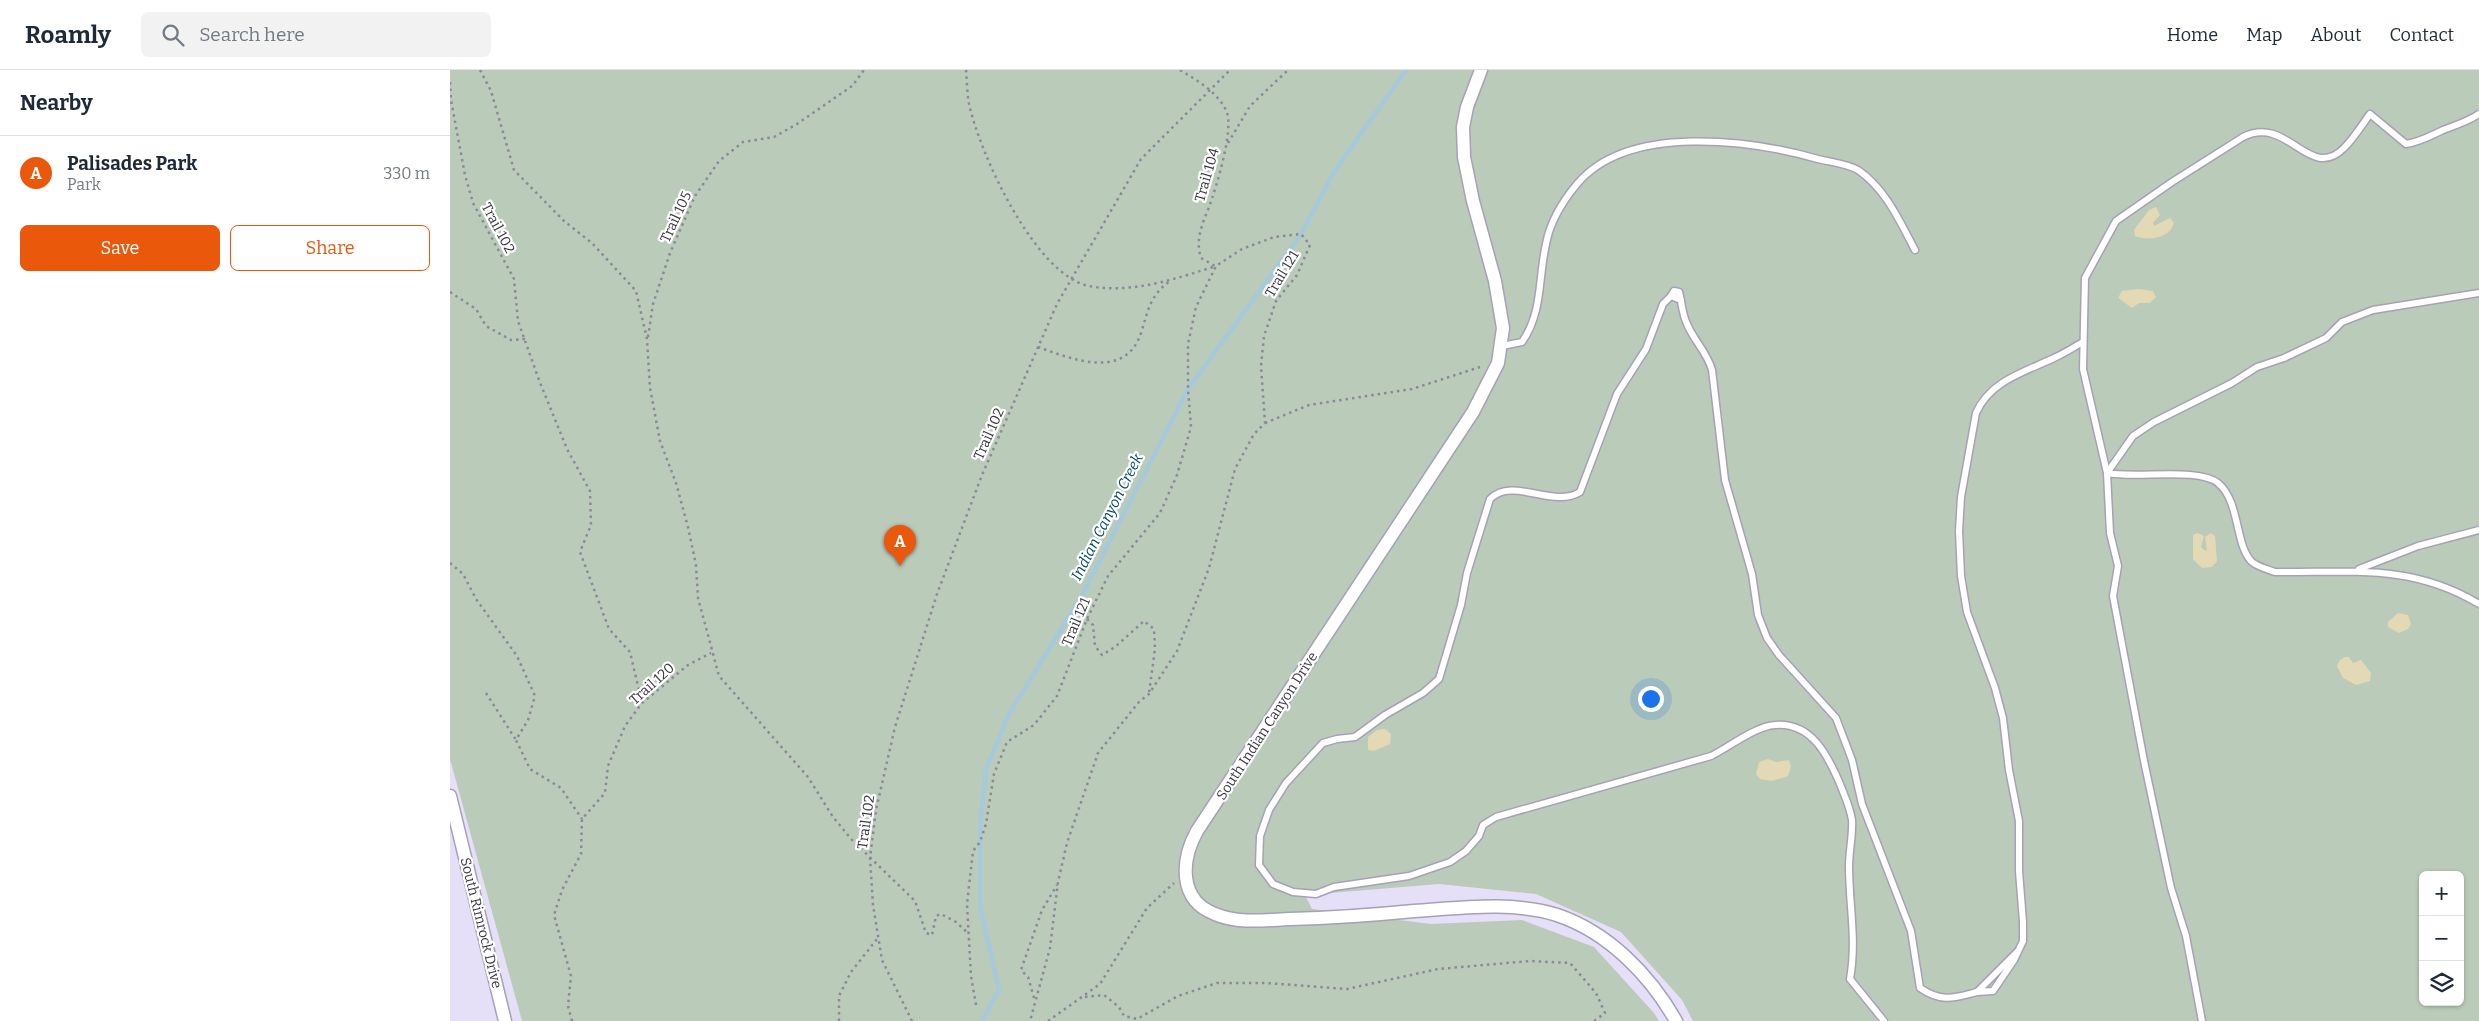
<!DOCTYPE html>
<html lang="en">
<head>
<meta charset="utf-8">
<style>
  body { margin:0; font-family:Bitter,serif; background:#f2f2f3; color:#1f2937 }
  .controls { position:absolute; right:15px; bottom:15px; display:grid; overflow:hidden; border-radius:8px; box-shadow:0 1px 4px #0004 }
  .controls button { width:45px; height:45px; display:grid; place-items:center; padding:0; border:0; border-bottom:1px solid #e0e1e3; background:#fff; color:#1f2937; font:25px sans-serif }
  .you { position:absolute; left:1200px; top:628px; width:18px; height:18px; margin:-12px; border:4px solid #fff; border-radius:50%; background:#1a73e8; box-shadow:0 0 0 8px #1a73e833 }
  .badge { display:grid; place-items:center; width:32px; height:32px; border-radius:50%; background:#ea580c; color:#fff; font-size:16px; font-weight:700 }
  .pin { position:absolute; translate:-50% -41px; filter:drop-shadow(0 1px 2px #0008) }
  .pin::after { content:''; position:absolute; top:26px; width:18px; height:15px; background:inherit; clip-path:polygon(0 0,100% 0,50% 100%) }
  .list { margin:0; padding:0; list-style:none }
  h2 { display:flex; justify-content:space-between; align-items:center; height:65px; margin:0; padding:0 20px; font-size:21px }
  h2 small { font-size:16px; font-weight:400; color:#747a83 }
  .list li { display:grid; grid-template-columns:32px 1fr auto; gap:15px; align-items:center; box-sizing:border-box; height:75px; padding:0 20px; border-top:1px solid #e0e1e3 }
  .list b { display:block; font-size:19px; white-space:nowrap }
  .list p { margin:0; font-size:16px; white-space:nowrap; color:#747a83 }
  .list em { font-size:16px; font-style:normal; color:#747a83 }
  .actions { display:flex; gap:10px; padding:15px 20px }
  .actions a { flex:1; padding:11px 0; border:1px solid #ea580c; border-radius:8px; text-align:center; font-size:18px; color:#ea580c }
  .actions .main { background:#ea580c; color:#fff }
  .icon { flex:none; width:28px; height:28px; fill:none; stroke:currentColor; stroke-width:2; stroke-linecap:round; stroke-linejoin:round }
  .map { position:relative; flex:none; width:2029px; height:951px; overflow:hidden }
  header { display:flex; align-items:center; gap:30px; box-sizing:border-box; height:70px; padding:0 25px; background:#fff; border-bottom:1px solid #e0e1e3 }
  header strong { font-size:24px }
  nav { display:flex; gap:28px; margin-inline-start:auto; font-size:18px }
  .search { width:350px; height:45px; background:#f2f2f3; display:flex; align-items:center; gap:12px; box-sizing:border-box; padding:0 18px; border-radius:8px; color:#747a83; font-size:19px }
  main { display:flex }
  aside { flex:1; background:#fff }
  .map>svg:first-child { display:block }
  .green { fill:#bbcbb9; fill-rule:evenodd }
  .sand { fill:#e3d9b5 }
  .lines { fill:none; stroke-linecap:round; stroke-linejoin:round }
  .stream { stroke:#a6c9dc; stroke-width:4.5 }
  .service-casing { stroke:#a6a1b8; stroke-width:9 }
  .minor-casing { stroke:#a6a1b8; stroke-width:15 }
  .path { stroke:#8c8899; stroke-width:2.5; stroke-dasharray:2.5 4; stroke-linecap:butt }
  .service { stroke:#fff; stroke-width:6 }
  .minor { stroke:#fff; stroke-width:12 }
  .labels { text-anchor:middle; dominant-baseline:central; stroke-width:4.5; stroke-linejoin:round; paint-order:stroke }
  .street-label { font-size:14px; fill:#393740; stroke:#fff }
  .water-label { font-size:15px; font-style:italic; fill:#054964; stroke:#fff }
</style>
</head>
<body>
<header>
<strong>Roamly</strong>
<div class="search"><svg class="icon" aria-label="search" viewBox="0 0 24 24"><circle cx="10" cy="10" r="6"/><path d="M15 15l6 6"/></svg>Search here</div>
<nav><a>Home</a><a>Map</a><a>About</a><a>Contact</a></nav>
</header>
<main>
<aside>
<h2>Nearby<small></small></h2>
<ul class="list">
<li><span class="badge">A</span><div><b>Palisades Park</b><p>Park</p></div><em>330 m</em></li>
</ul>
<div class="actions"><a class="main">Save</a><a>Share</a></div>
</aside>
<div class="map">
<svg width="2029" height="951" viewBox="0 0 2029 951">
  <rect width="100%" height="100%" fill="#e5dff8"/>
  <path class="green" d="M 0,0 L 2029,0 L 2029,951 L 1243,951 L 1232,930 L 1171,862 L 1086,824 L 989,814 L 855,825 L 862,839 L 981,854 L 1072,850 L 1144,877 L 1204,943 L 1209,951 L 72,951 L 0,689 ZM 1973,805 L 2010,805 L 2010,932 L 1973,932 Z"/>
  <g class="sand">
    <path d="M 1706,137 L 1710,145 L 1703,153 L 1704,156 L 1720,148 L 1724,153 C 1720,169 1698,171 1685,166 L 1684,160 L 1699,140 Z"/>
    <path d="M 1688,219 L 1703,221 L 1706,227 L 1700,233 L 1689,233 L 1682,238 L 1668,228 L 1672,221 Z"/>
    <path d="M 1747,463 L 1754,466 L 1751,477 L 1754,480 L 1757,481 L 1755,467 L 1761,463 L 1765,466 L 1767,491 L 1762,497 L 1752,498 L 1743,489 L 1743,465 Z"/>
    <path d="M 1948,543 L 1958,545 L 1961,554 L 1958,559 L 1949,563 L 1938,557 L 1938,552 Z"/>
    <path d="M 1895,587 L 1899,587 L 1903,593 L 1911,590 L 1921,603 L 1920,611 L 1906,615 L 1893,608 L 1887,596 L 1890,590 Z"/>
    <path d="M 935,659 L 941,664 L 940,674 L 924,681 L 918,680 L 918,667 L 927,660 Z"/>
    <path d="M 1318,689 L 1326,692 L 1339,690 L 1341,696 L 1338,706 L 1322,711 L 1310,709 L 1306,704 L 1309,692 Z"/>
  </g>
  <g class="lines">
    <path class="stream" d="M 532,951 L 549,919 L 530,837 L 530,757 L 536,699 L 559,644 L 631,527 L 738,319 L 851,164 L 884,102 L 956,0"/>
    <g class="service-casing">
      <g id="service">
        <path d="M 2029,44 C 2017,52 2006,55 1993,60 C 1980,66 1970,72 1956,74 L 1920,44 C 1912,55 1904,68 1894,78 C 1859,113 1838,44 1793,67 L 1722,112 L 1666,151 L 1635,208 L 1633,299 L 1657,403 C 1686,409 1748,397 1768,413 C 1790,431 1785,474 1801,491 C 1807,497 1817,499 1825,502 C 1900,503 1961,493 2029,534"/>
        <path d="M 1221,226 L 1213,234 L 1196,279 L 1167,324 L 1130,422 C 1103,439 1063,406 1040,429 L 1017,503 L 1011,535 L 989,609 L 973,623 L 935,645 L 905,667 L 887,669 L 873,673 L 836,713 L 819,740 L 810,766 L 809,795 L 823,814 L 843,822 L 866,824 L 884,817 L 959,806 L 1000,792 L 1016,781 L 1029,766 L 1033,755 L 1046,747 L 1261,686 C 1279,677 1306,656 1325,655 C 1362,652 1378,686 1390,714 C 1395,727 1400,737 1402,750 C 1403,765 1399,781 1399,796 C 1399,836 1407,869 1400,909 L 1434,951"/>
        <path d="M 1231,230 L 1221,226 L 1224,221 L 1229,222 C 1232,233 1232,244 1237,254 C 1244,271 1257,282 1262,300 L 1275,410 L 1302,504 L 1308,545 L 1317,568 L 1329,585 L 1386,648 L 1402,690 L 1412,734 L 1461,861 L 1470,918 C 1492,933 1504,928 1527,922"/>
        <path d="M 1052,276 L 1072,272 C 1093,242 1088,209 1096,174 C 1100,152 1112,132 1127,114 C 1178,53 1301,70 1368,89 C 1380,92 1398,94 1408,100 C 1436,119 1450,152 1465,180"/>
        <path d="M 1909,499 L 1968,476 L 2029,460"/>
        <path d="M 1568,881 L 1527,922 L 1543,921 L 1564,890 L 1573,871 L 1573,852 L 1569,801 L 1569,751 L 1559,700 L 1553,648 L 1545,618 L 1517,542 L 1511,506 L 1509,461 L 1511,427 L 1526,343 C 1541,310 1575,302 1606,287 C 1615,283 1624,277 1633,272"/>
        <path d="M 1752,951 L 1736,866 L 1721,818 L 1694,691 L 1663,526 L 1668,496 L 1660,463 L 1657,403 L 1683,366 L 1704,352 L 1782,313 L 1807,297 L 1834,288 L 1876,268 L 1892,252 L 1923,240 L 2029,223"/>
      </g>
    </g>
    <g class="minor-casing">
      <g id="minor">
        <path d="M 1031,0 L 1017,37 L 1013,57 L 1014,87 L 1023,131 L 1045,211 L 1053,258 L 1048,293 L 1023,342 L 747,761 C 731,790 728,830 765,844 C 788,854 816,850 840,849 C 881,848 923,845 964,841 C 1010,838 1063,831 1107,845 C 1158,862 1200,905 1226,951"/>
        <path d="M 0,726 L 55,951"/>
      </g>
    </g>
    <g class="path">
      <path d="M 30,0 L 41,21 L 64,100 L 114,151 L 142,173 L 186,221 L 197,269 L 200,318 L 210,371 L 226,413 L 238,457 L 246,495 L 248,528 L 269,606 L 358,707 L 383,747 L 402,770 L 465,831 L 476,863 L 482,865 L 486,846 L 491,844 L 506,852 L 519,864"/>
      <path d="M 516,0 C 517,11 517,23 519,34 C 530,84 585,205 639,216 C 682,224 725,209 766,196"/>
      <path d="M 730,0 C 748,11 766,21 776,40 C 785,58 766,118 759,137 C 752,155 745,170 751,188 L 765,196"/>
      <path d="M 0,12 L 1,30 L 15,105 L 23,133 L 64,209 L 68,251 L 89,310 L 117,379 L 140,421 L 141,455 L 130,482 L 159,559 L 180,582 L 192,633"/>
      <path d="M 778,73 L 800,36 L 838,0"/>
      <path d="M 0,222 L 26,239 L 36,256 L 61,270 L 76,269"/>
      <path d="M 198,267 L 203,234 L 220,183 L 245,126 L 269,91 L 293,72 L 324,67 L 347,54 L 402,16 L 414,0"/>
      <path d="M 588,277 C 622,289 675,311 691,263 C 698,241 700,225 720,211"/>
      <path d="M 815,353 L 859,335 L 962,319 L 1030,297"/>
      <path d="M 0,493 L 13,504 L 26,529 L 67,586 L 85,626 L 78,650 L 66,670 L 80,699 L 111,718 L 132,749"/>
      <path d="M 637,549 L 643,555 L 645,576 L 652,585 L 665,577 L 694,551 L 704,559 L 705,579 L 699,623"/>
      <path d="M 36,623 L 66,670"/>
      <path d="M 635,927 L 654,925 L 669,937 L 674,946 L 687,949 L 728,926 L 767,913 L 816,913 L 897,919 L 988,899 L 1080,891 L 1120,893 L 1146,923 L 1155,943 L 1144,951"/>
      <path d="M 584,928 L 578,907 L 571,900 L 592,840 L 607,815"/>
      <path d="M 526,935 L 521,906 L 517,834 L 523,781 L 530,772 L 536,754 L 544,704 L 557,672 L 584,655 L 607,626 L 637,549 L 658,506 L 710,443 L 727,405 L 741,357 L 738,319 L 738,274 L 746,237 L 766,196 L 792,179 L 824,167 L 851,164 L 860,175 L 847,205 L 826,231 L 814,266 L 811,296 L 815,353 L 804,364 L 785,399 L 759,498 L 727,581 L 699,624 L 689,632 L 648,683 L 617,773 L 608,812 L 600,878 L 580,951"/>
      <path d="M 122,951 L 118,936 L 121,906 L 104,845 L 112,820 L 131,784 L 132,749 L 155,723 L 158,696 L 175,656 L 192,633 L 238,595 L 261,583"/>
      <path d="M 389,951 L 389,926 L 401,902 L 427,869"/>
      <path d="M 462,951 L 432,890 L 423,835 L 420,788 L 426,740 L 445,657 L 487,524 L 532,405 L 607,234 L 691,89 L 780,0"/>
      <path d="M 598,951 L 650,914 L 697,838 L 724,813"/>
    </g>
    <use href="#service" class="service"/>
    <use href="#minor" class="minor"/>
  </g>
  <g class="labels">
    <g class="street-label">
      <text transform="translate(757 105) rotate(-74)">Trail 104</text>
      <text transform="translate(226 147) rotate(-65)">Trail 105</text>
      <text transform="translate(48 158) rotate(62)">Trail 102</text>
      <text transform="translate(832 204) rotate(-59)">Trail 121</text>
      <text transform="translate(539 364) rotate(-66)">Trail 102</text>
      <text transform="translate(626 552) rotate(-67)">Trail 121</text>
      <text transform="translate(202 614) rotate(-42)">Trail 120</text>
      <text transform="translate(817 656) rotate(-57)">South Indian Canyon Drive</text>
      <text transform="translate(416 752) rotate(-82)">Trail 102</text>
      <text transform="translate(31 853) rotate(76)">South Rimrock Drive</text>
    </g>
    <g class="water-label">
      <text transform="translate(657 447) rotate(-63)">Indian Canyon Creek</text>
    </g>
  </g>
</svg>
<div class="controls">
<button>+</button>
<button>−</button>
<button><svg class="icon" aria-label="layers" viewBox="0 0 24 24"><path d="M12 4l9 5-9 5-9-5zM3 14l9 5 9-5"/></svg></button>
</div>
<div class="you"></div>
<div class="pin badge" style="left:450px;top:496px">A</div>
</div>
</main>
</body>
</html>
